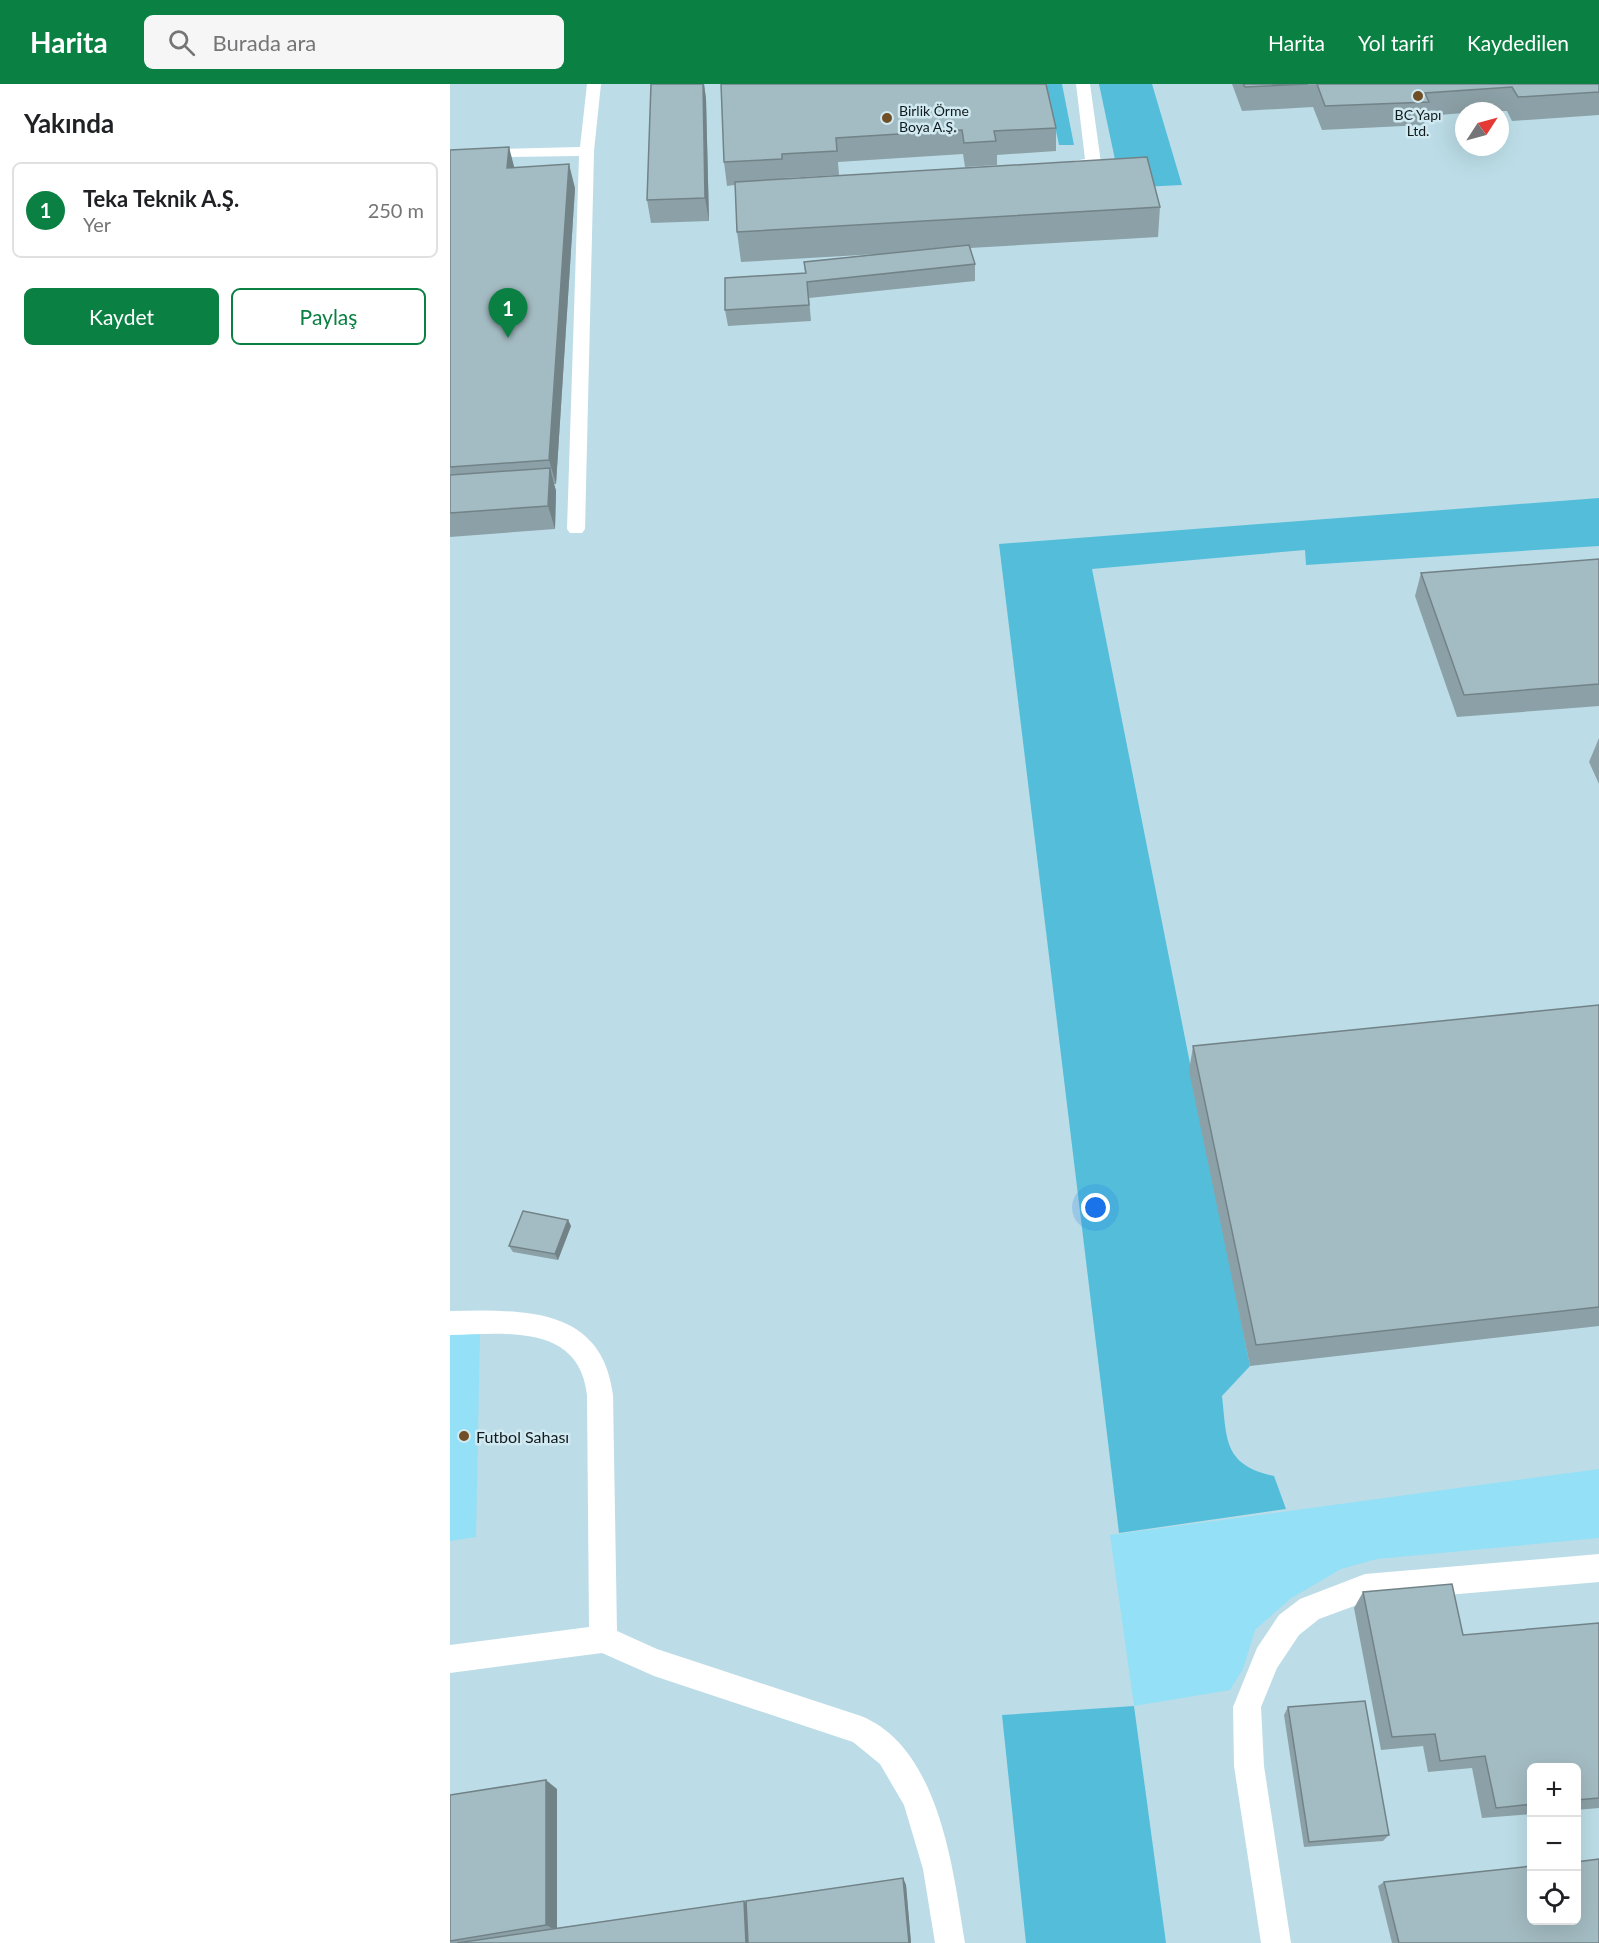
<!DOCTYPE html>
<html lang="tr">
<head>
<meta charset="utf-8">
<style>
  body { margin:0; font-family:Lato,sans-serif; background:#f6f6f6; color:#202124 }
  .controls { position:absolute; right:18px; bottom:18px; display:grid; overflow:hidden; border-radius:9px; box-shadow:0 6px 24px #0002 }
  .controls button { width:54px; height:54px; display:grid; place-items:center; padding:0; border:0; border-bottom:2px solid #e0e0e0; background:#fff; color:#202124; font:30px sans-serif }
  .compass { position:absolute; left:1005px; top:18px; width:54px; height:54px; border-radius:50%; background:#fff; box-shadow:0 6px 24px #0002; rotate:54deg }
  .you { position:absolute; left:646px; top:1124px; width:21px; height:21px; margin:-15px; border:4px solid #fff; border-radius:50%; background:#1a73e8; box-shadow:0 0 0 9px #1a73e833 }
  .badge { display:grid; place-items:center; width:39px; height:39px; border-radius:50%; background:#0b8043; color:#fff; font-size:20px; font-weight:700 }
  .pin { position:absolute; translate:-50% -50px; filter:drop-shadow(0 2px 3px #0008) }
  .pin::after { content:''; position:absolute; top:32px; width:21px; height:18px; background:inherit; clip-path:polygon(0 0,100% 0,50% 100%) }
  .list { margin:0; padding:0; list-style:none }
  h2 { display:flex; justify-content:space-between; align-items:center; height:78px; margin:0; padding:0 24px; font-size:26px }
  h2 small { font-size:20px; font-weight:400; color:#757577 }
  .list li { display:grid; grid-template-columns:39px 1fr auto; gap:18px; align-items:center; box-sizing:border-box; height:96px; margin:0 12px 12px; padding:0 12px; border:2px solid #e0e0e0; border-radius:9px }
  .list b { display:block; font-size:22px; white-space:nowrap }
  .list p { margin:0; font-size:20px; white-space:nowrap; color:#757577 }
  .list em { font-size:20px; font-style:normal; color:#757577 }
  .actions { display:flex; gap:12px; padding:18px 24px }
  .actions a { flex:1; padding:14px 0; border:2px solid #0b8043; border-radius:9px; text-align:center; font-size:21px; color:#0b8043 }
  .actions .main { background:#0b8043; color:#fff }
  .icon { flex:none; width:33px; height:33px; fill:none; stroke:currentColor; stroke-width:2; stroke-linecap:round; stroke-linejoin:round }
  .map { position:relative; flex:none; width:1149px; height:1859px; overflow:hidden }
  header { display:flex; align-items:center; gap:36px; box-sizing:border-box; height:84px; padding:0 30px; background:#0b8043; color:#fff }
  header strong { font-size:28px }
  nav { display:flex; gap:33px; margin-inline-start:auto; font-size:21px }
  .search { width:420px; height:54px; background:#f6f6f6; display:flex; align-items:center; gap:15px; box-sizing:border-box; padding:0 21px; border-radius:9px; color:#757577; font-size:22px }
  main { display:flex }
  aside { flex:1; background:#fff }
  .map>svg:first-child { display:block }
  .built { fill:#bcdde7; fill-rule:evenodd }
  .green { fill:#94e0f6 }
  .forest { fill:#54beda }
  .lines { fill:none; stroke-linecap:round; stroke-linejoin:round }
  .service { fill:#fff; fill-rule:evenodd }
  .wall { fill:#8ca1a7 }
  .shaded-wall { fill:#728388 }
  .building { fill:#a3bbc2; stroke:#728388; stroke-width:1.5 }
  .poi-dot { fill:#704e26; stroke:#d1eaf2; stroke-width:2 }
  .labels { text-anchor:middle; dominant-baseline:central; stroke-width:5; stroke-linejoin:round; paint-order:stroke }
  .far-poi-label { font-size:14px; fill:#111a1d; stroke:#d1eaf2; text-anchor:start }
  .poi-label { font-size:16px; fill:#111a1d; stroke:#d1eaf2; text-anchor:start }
</style>
</head>
<body>
<header>
<strong>Harita</strong>
<div class="search"><svg class="icon" aria-label="search" viewBox="0 0 24 24"><circle cx="10" cy="10" r="6"/><path d="M15 15l6 6"/></svg>Burada ara</div>
<nav><a>Harita</a><a>Yol tarifi</a><a>Kaydedilen</a></nav>
</header>
<main>
<aside>
<h2>Yakında<small></small></h2>
<ul class="list">
<li><span class="badge">1</span><div><b>Teka Teknik A.Ş.</b><p>Yer</p></div><em>250 m</em></li>
</ul>
<div class="actions"><a class="main">Kaydet</a><a>Paylaş</a></div>
</aside>
<div class="map">
<svg width="1149" height="1859" viewBox="0 0 1149 1859">
  <rect width="100%" height="100%" fill="#d1eaf2"/>
  <path class="built" d="M 0,0 L 1149,0 L 1149,1859 L 0,1859 ZM 1014,27 L 1050,27 L 1050,63 L 1014,63 ZM 1082,1684 L 1126,1684 L 1126,1836 L 1082,1836 Z"/>
  <g class="green">
    <path d="M 30,1247 L 26,1453 L 0,1457 L 0,1251 Z"/>
    <path d="M 1149,1385 L 1149,1454 L 927,1475 L 891,1485 L 840,1515 L 805,1546 L 793,1585 L 780,1606 L 684,1622 L 660,1451 Z"/>
  </g>
  <g class="forest">
    <path d="M 596,0 L 612,0 L 624,61 L 609,61 Z"/>
    <path d="M 649,0 L 702,0 L 732,101 L 671,104 Z"/>
    <path d="M 1149,414 L 1149,462 L 856,481 L 855,466 L 642,485 L 800,1282 L 772,1312 C 777,1355 773,1381 824,1392 L 836,1425 L 669,1449 L 549,460 Z"/>
    <path d="M 684,1622 L 716,1859 L 576,1859 L 552,1631 Z"/>
  </g>
  <g class="lines">
    <g class="service">
      <path d="M 137,0 L 151,0 L 144,67 L 135,445 L 132,449 L 120,449 L 117,445 L 129,72 L 0,74 L 0,66 L 130,63 Z"/>
      <path d="M 626,0 L 640,0 L 651,79 C 643,86 620,88 610,85 L 607,82 L 610,79 L 635,75 Z"/>
      <path d="M 0,1227 C 71,1226 152,1221 163,1311 L 167,1547 L 207,1565 L 411,1632 C 490,1664 503,1786 515,1859 L 485,1859 L 473,1785 L 454,1721 L 430,1680 L 403,1658 L 204,1592 L 152,1569 L 0,1589 L 0,1561 L 139,1543 L 137,1311 C 129,1239 55,1250 0,1251 Z"/>
      <path d="M 1149,1470 L 1149,1498 L 915,1518 L 869,1535 L 849,1551 L 827,1584 L 811,1623 L 814,1682 L 841,1859 L 811,1859 L 784,1682 L 783,1623 L 807,1564 L 829,1531 L 850,1515 L 915,1490 Z"/>
    </g>
  </g>
  <g class="wall">
    <path d="M 201,0 L 254,0 L 256,15 L 259,137 L 201,139 L 197,116 Z"/>
    <path d="M 271,0 L 606,44 L 606,67 L 547,71 L 547,81 L 515,83 L 513,70 L 388,78 L 389,91 L 335,94 L 335,95 L 710,123 L 708,153 L 520,164 L 525,180 L 525,197 L 359,214 L 361,237 L 278,242 L 275,226 L 355,189 L 354,178 L 428,170 L 291,178 L 287,148 L 285,101 L 277,102 L 274,78 Z"/>
    <path d="M 782,0 L 1149,0 L 1149,31 L 1062,37 L 1057,27 L 1014,27 L 1014,29 L 976,32 L 974,41 L 872,46 L 863,23 L 792,27 Z"/>
    <path d="M 0,66 L 65,83 L 125,104 L 106,400 L 104,400 L 106,407 L 105,445 L 0,453 Z"/>
    <path d="M 1149,475 L 1149,622 L 1007,633 L 965,512 L 971,489 Z"/>
    <path d="M 1149,654 L 1149,700 L 1139,678 Z"/>
    <path d="M 1149,921 L 1149,1242 L 800,1282 L 739,987 L 743,962 Z"/>
    <path d="M 118,1136 L 121,1142 L 108,1176 L 63,1168 L 59,1162 Z"/>
    <path d="M 913,1508 L 1013,1551 L 1149,1539 L 1149,1724 L 1126,1726 L 1126,1683 L 1082,1683 L 1082,1730 L 1032,1734 L 1022,1684 L 978,1688 L 973,1662 L 931,1666 L 904,1524 Z"/>
    <path d="M 838,1623 L 939,1751 L 933,1757 L 854,1763 L 834,1631 Z"/>
    <path d="M 107,1705 L 107,1844 L 294,1817 L 296,1819 L 453,1794 L 456,1801 L 461,1859 L 0,1859 L 0,1711 Z"/>
    <path d="M 934,1798 L 1149,1859 L 942,1859 L 928,1802 Z"/>
  </g>
  <g class="shaded-wall">
    <path d="M 253,0 L 254,0 L 256,15 L 259,137 L 255,114 Z"/>
    <path d="M 59,63 L 65,86 L 57,84 Z"/>
    <path d="M 119,80 L 125,104 L 106,400 L 99,376 Z"/>
    <path d="M 100,384 L 106,407 L 105,445 L 98,422 Z"/>
    <path d="M 118,1136 L 121,1142 L 108,1176 L 105,1170 Z"/>
    <path d="M 96,1696 L 107,1705 L 107,1847 L 96,1841 Z"/>
    <path d="M 453,1794 L 456,1801 L 461,1859 L 459,1859 Z"/>
    <path d="M 294,1817 L 303,1825 L 304,1859 L 296,1859 Z"/>
  </g>
  <g class="building">
    <path d="M 201,0 L 253,0 L 255,114 L 197,116 Z"/>
    <path d="M 271,0 L 596,0 L 606,44 L 544,47 L 546,57 L 514,59 L 512,46 L 386,54 L 387,67 L 332,70 L 332,75 L 274,78 Z"/>
    <path d="M 793,0 L 858,0 L 795,3 Z"/>
    <path d="M 867,0 L 1149,0 L 1149,8 L 1068,13 L 1062,3 L 975,9 L 979,18 L 875,22 Z"/>
    <path d="M 59,63 L 57,84 L 119,80 L 99,376 L 0,383 L 0,66 Z"/>
    <path d="M 697,73 L 710,123 L 287,148 L 285,98 Z"/>
    <path d="M 519,161 L 525,180 L 357,198 L 359,221 L 275,226 L 275,194 L 356,189 L 354,178 Z"/>
    <path d="M 100,384 L 98,422 L 0,429 L 0,391 Z"/>
    <path d="M 1149,475 L 1149,600 L 1014,611 L 971,489 Z"/>
    <path d="M 1149,921 L 1149,1223 L 806,1261 L 743,962 Z"/>
    <path d="M 73,1127 L 118,1136 L 105,1170 L 59,1162 Z"/>
    <path d="M 1002,1500 L 1013,1551 L 1149,1539 L 1149,1714 L 1126,1716 L 1126,1683 L 1082,1683 L 1082,1720 L 1046,1724 L 1035,1672 L 990,1677 L 985,1650 L 942,1653 L 913,1508 Z"/>
    <path d="M 915,1617 L 939,1751 L 859,1758 L 838,1623 Z"/>
    <path d="M 96,1696 L 96,1841 L 0,1857 L 0,1711 Z"/>
    <path d="M 1149,1775 L 1149,1859 L 949,1859 L 934,1798 L 1082,1782 L 1082,1836 L 1126,1836 L 1126,1778 Z"/>
    <path d="M 453,1794 L 459,1859 L 298,1859 L 296,1817 Z"/>
    <path d="M 294,1817 L 296,1859 L 7,1859 Z"/>
  </g>
  <g class="poi-dot">
    <circle cx="968" cy="12" r="6"/>
    <circle cx="437" cy="34" r="6"/>
    <circle cx="14" cy="1352" r="6"/>
  </g>
  <g class="labels">
    <g class="far-poi-label">
      <text x="449" y="26">Birlik Örme<tspan x="449" dy="16">Boya A.Ş.</tspan></text>
      <text x="968" y="30" text-anchor="middle">BC Yapı<tspan x="968" dy="16">Ltd.</tspan></text>
    </g>
    <g class="poi-label">
      <text x="26" y="1352">Futbol Sahası</text>
    </g>
  </g>
</svg>
<div class="controls">
<button>+</button>
<button>−</button>
<button><svg class="icon" aria-label="locate" viewBox="0 0 24 24"><circle cx="12" cy="12" r="6"/><path d="M12 2v4M12 18v4M2 12h4M18 12h4"/></svg></button>
</div>
<svg class="compass" viewBox="-18 -18 36 36"><path d="M0-13l5 13h-10z" fill="#e53935"/><path d="M0 13l5-13h-10z" fill="#757577"/></svg>
<div class="you"></div>
<div class="pin badge" style="left:58px;top:254px">1</div>
</div>
</main>
</body>
</html>
